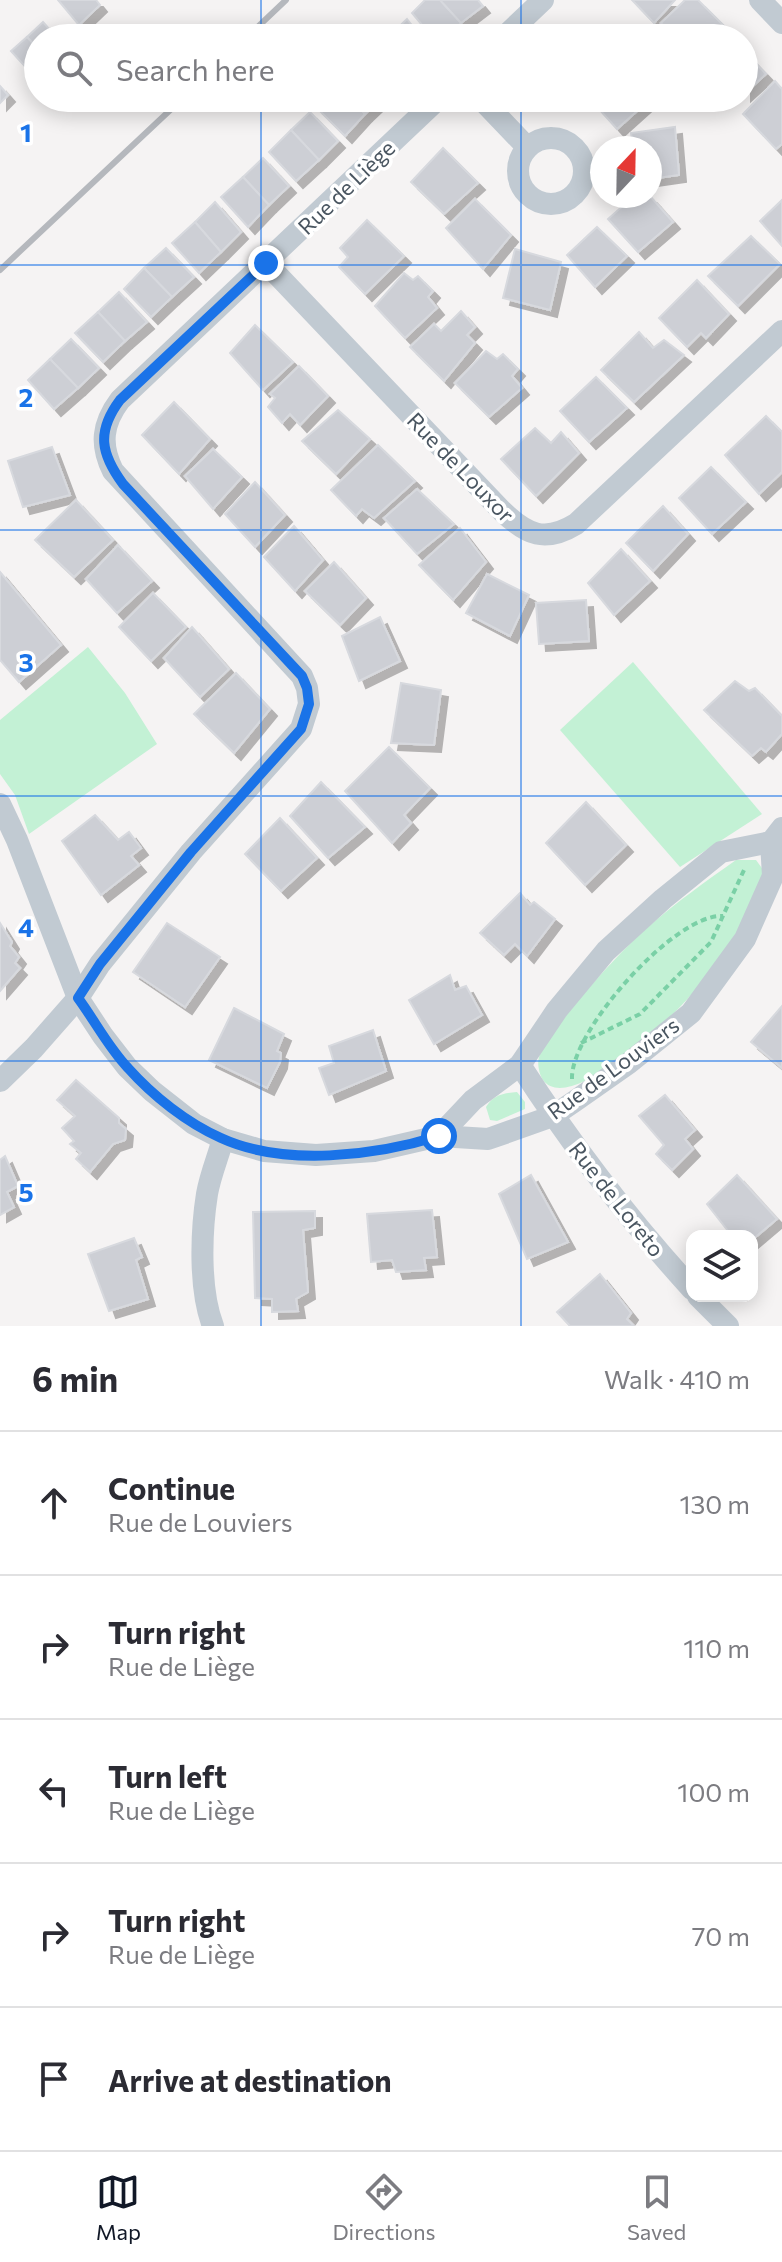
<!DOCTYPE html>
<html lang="en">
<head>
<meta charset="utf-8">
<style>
  body { margin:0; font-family:Commissioner,sans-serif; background:#f2f2f3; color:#2b2b33 }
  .controls { position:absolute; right:24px; bottom:24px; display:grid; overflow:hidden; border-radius:16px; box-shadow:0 4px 20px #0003 }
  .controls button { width:72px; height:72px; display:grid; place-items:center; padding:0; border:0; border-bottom:2px solid #e1e1e2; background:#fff; color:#2b2b33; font:40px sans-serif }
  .compass { position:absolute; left:590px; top:136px; width:72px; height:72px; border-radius:50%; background:#fff; box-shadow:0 4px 20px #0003; rotate:22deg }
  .stop { position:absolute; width:24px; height:24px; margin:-18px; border:6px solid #1a73e8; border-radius:50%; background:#fff }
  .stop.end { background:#1a73e8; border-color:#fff; box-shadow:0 2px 8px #0008 }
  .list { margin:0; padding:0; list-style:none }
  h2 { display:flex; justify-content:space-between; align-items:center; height:104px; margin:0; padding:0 32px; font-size:34px }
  h2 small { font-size:26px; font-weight:400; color:#7c7c81 }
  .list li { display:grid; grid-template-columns:52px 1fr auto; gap:24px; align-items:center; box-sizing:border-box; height:144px; padding:0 32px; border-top:2px solid #e1e1e2 }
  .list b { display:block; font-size:30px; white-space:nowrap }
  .list p { margin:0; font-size:26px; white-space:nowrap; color:#7c7c81 }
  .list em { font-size:26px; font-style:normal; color:#7c7c81 }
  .icon { flex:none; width:44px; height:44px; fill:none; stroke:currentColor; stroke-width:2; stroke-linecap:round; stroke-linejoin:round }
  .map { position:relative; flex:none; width:782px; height:1326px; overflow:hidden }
  .search { position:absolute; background:#fff; box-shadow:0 4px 20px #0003; left:24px; right:24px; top:24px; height:88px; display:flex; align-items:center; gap:20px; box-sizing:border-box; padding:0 28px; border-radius:44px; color:#7c7c81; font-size:30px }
  .sheet { height:824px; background:#fff }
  nav { display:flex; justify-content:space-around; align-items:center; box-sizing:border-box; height:112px; border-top:2px solid #e1e1e2; background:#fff; font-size:22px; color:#7c7c81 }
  nav a { display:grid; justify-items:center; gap:4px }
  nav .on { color:#111827 }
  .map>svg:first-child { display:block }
  .green { fill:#c3f1d5 }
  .building { fill:#cdcfd5; stroke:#d7d9de; stroke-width:2; filter:url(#shadow) }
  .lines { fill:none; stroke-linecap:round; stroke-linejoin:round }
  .path { stroke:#7ad0a6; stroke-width:4; stroke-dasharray:6 4; stroke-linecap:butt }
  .street { stroke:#c1cad2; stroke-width:22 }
  .rail { stroke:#b5b8bd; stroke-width:6 }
  .route { stroke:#1a73e8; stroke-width:10 }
  .grid { fill:none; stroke:#1a73e8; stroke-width:2; stroke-opacity:0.55 }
  .labels { text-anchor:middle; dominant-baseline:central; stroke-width:7; stroke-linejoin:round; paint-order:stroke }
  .street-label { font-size:22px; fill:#4a5661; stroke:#fff }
  .grid-label { font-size:26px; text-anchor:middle; font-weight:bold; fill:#1a73e8; stroke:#fff; stroke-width:7; stroke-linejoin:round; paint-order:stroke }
</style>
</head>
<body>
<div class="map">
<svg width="782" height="1326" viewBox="0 0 782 1326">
  <defs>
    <filter id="shadow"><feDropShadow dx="7" dy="7" stdDeviation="0" flood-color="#0004"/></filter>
  </defs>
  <rect width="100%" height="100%" fill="#f5f3f3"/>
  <g class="green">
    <path d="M 88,647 L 125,693 L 157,744 L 29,834 L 15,795 L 0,774 L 0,720 Z"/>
    <path d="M 633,662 L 762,814 L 680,867 L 560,730 Z"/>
    <path d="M 736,860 L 756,860 L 764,871 C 755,900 742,928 724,953 C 713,967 702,983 690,996 C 671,1019 569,1116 543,1080 C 539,1074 537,1063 539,1057 C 549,1028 624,947 649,926 C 677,902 706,881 736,860 Z"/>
    <path d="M 517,1092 L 525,1102 L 525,1109 L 497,1121 L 490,1120 L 486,1107 C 493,1095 503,1093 517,1092 Z"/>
  </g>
  <g class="building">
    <path d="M 58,0 L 96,0 L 100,5 L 79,25 Z"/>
    <path d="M 425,0 L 440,0 L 461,23 L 446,38 L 433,38 L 412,13 Z"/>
    <path d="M 440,0 L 478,0 L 483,6 L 461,23 Z"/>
    <path d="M 632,0 L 675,0 L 654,23 Z"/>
    <path d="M 685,0 L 698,0 L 729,31 L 722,38 L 675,38 L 661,23 Z"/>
    <path d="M 407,19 L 422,38 L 387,38 Z"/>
    <path d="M 43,22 L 57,38 L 38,38 L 38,49 L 27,37 Z"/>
    <path d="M 571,29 L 579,38 L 561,38 Z"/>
    <path d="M 27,37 L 38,49 L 38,68 L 32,74 L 11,51 Z"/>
    <path d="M 744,51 L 766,74 L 744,94 Z"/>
    <path d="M 775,81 L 782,89 L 782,144 L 776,149 L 743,114 Z"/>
    <path d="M 0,86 L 8,95 L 0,103 Z"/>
    <path d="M 326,98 L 351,98 L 365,114 L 345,136 L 316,107 Z"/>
    <path d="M 351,98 L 382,98 L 365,114 Z"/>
    <path d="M 589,98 L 641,98 L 646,103 L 617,129 Z"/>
    <path d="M 310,112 L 338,141 L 319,160 L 291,130 Z"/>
    <path d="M 675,127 L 679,175 L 650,179 L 650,148 L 633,148 L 631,133 Z"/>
    <path d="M 291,130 L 319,160 L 296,181 L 269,152 Z"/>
    <path d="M 443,148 L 478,183 L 444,214 L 411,182 Z"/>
    <path d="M 263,158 L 289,186 L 269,205 L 243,177 Z"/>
    <path d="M 243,177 L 269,205 L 248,227 L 221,197 Z"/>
    <path d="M 634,196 L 650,196 L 673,222 L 638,252 L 608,219 Z"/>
    <path d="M 475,199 L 511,235 L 483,269 L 446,228 Z"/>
    <path d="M 782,200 L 782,246 L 760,221 Z"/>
    <path d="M 215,202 L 241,232 L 221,252 L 195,222 Z"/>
    <path d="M 367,220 L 404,256 L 365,294 L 339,267 L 348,257 L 340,248 Z"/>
    <path d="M 195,222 L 221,252 L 199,273 L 172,243 Z"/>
    <path d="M 597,227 L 627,256 L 595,287 L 567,255 Z"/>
    <path d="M 751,236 L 780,264 L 738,306 L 708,276 Z"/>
    <path d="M 166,248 L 194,277 L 172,297 L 144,268 Z"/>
    <path d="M 515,249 L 561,262 L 550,310 L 503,298 Z"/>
    <path d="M 144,268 L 172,297 L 151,317 L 124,289 Z"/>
    <path d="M 404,273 L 413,280 L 418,276 L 433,291 L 428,297 L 437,308 L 405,338 L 375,306 Z"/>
    <path d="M 697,280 L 729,314 L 706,338 L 701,333 L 687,347 L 659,318 Z"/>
    <path d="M 119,292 L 147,322 L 125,341 L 98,312 Z"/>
    <path d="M 461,311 L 475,327 L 467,335 L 475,343 L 444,381 L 410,347 L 434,324 L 441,331 Z"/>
    <path d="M 98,312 L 125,341 L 103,362 L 75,333 Z"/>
    <path d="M 255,325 L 293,362 L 263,390 L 230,353 Z"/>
    <path d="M 639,332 L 653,348 L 664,340 L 684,355 L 634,402 L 601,370 Z"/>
    <path d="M 71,339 L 99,368 L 78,388 L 50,359 Z"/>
    <path d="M 486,351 L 497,359 L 503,354 L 518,369 L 512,376 L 522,388 L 489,417 L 455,383 Z"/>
    <path d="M 50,359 L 78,388 L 54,409 L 28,380 Z"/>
    <path d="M 299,366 L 328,396 L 300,425 L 290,414 L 282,423 L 268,407 L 275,398 L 270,394 Z"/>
    <path d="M 596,377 L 627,408 L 589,442 L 560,411 Z"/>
    <path d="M 174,402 L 210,439 L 179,474 L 142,435 Z"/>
    <path d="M 338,410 L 370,439 L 336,474 L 302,441 Z"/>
    <path d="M 766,416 L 782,432 L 782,472 L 759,494 L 725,455 Z"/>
    <path d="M 535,428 L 551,443 L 561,432 L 579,453 L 536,496 L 501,459 Z"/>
    <path d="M 378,445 L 415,481 L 374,518 L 362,509 L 356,516 L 331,490 Z"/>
    <path d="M 52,447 L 70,495 L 23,507 L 8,461 Z"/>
    <path d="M 213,449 L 242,477 L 213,509 L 185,476 Z"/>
    <path d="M 711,467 L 746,502 L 712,534 L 679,498 Z"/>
    <path d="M 255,482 L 285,515 L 255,547 L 225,514 Z"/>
    <path d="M 417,489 L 454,524 L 417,554 L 384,518 Z"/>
    <path d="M 76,500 L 113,540 L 74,577 L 35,540 Z"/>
    <path d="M 663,506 L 688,534 L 653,571 L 626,543 Z"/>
    <path d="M 294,526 L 323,560 L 295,591 L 264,557 Z"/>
    <path d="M 460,528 L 486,562 L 453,600 L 419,565 Z"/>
    <path d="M 118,545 L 152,581 L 117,613 L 86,579 Z"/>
    <path d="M 621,549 L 650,581 L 614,615 L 588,583 Z"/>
    <path d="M 334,562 L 366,598 L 340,625 L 305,591 Z"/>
    <path d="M 0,572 L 61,645 L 19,682 L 0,660 Z"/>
    <path d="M 487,574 L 529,595 L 510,636 L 466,613 Z"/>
    <path d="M 153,593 L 186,627 L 151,661 L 119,627 Z"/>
    <path d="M 586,600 L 589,641 L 539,644 L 536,603 Z"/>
    <path d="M 380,617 L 400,661 L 359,681 L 342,636 Z"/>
    <path d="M 192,627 L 229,669 L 200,697 L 164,658 Z"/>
    <path d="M 236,673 L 270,709 L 234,753 L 194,714 Z"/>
    <path d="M 735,681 L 749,691 L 755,688 L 782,716 L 782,734 L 766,752 L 761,748 L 752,756 L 704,710 Z"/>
    <path d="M 401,683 L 441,690 L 434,745 L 391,743 Z"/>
    <path d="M 389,747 L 430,788 L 404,815 L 411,823 L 392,843 L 345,791 Z"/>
    <path d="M 321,782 L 365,827 L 328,858 L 290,816 Z"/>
    <path d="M 586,802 L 626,845 L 585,885 L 546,843 Z"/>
    <path d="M 95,815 L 118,840 L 129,832 L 141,848 L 131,856 L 139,865 L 101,895 L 62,841 Z"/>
    <path d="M 280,818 L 317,858 L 281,891 L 245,854 Z"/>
    <path d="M 520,893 L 530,905 L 534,902 L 555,919 L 527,956 L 515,944 L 504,955 L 480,933 Z"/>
    <path d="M 0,923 L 12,942 L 10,946 L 19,957 L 15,963 L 20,968 L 0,991 Z"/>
    <path d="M 167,923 L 220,957 L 185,1007 L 133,972 Z"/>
    <path d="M 450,975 L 455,990 L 466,986 L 482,1015 L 434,1044 L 409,1000 Z"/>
    <path d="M 782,1006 L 782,1068 L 751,1042 Z"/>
    <path d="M 234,1008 L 284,1034 L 277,1051 L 281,1053 L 280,1062 L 267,1088 L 209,1060 Z"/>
    <path d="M 373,1030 L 386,1071 L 329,1095 L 319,1068 L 334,1063 L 329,1046 Z"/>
    <path d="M 76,1080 L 119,1118 L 119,1123 L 126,1129 L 125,1140 L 113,1144 L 90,1172 L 76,1159 L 81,1153 L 70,1144 L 74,1141 L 62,1128 L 75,1116 L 57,1100 Z"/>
    <path d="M 665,1095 L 695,1130 L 685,1139 L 693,1149 L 672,1170 L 656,1154 L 664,1145 L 639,1116 Z"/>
    <path d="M 5,1156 L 18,1186 L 7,1192 L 14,1207 L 0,1215 L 0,1160 Z"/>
    <path d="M 531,1175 L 568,1242 L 527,1259 L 499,1194 Z"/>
    <path d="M 737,1175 L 777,1219 L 752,1240 L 752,1236 L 732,1236 L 707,1204 Z"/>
    <path d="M 432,1210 L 437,1257 L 424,1258 L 426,1270 L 396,1272 L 392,1260 L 371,1262 L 367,1214 Z"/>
    <path d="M 315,1211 L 315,1228 L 303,1230 L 308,1292 L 296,1299 L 298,1311 L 272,1312 L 272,1299 L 255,1298 L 253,1212 Z"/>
    <path d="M 134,1238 L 142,1257 L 136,1260 L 148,1299 L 109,1311 L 88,1254 Z"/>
    <path d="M 600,1274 L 631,1313 L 627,1319 L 634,1326 L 570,1326 L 557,1312 Z"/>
  </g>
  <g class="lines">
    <g class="path">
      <path d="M 581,1043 L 640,1014 L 711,942 L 744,870"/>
      <path d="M 572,1079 C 570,1032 675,913 723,916"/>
    </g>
    <g class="street">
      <path d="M 760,0 L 782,23"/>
      <path d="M 503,38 L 543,0"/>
      <path d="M 480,98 L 527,147"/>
      <circle cx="551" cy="171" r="33"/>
      <path d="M 266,263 L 502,511 C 527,535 545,543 576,524 L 782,331"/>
      <path d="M 0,804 L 17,840 L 78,998 L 103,1036 L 127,1067 L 152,1091 L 194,1124 L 223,1139 L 264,1151 L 316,1155 L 374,1151 L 439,1136 L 488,1139 L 553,1116 L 575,1101 L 629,1063 L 691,1013 L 745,939 L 773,876 L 771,842"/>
      <path d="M 520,1065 C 571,1144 629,1220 692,1289"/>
      <path d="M 0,1081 L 34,1048 L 78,998 L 100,964 L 191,852 L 301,729 L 309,704 L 307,688 L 302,676 L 113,471 C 100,445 102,424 120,400 L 439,98"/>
      <path d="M 439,1136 L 473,1100 L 520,1065 L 557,1010 L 606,951 L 663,899 L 721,852 L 771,842 L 782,828"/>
      <path d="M 698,1296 L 728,1326"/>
      <path d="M 213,1326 C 199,1290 201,1232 207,1194 C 210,1176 218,1157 223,1139"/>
    </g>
    <g class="rail">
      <path d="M 246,38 L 286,0"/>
      <path d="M 0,270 L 183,98"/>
    </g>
  </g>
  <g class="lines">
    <path class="route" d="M 266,263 L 120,400 C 96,432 101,454 123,484 L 302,676 L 307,688 L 309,704 L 301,729 L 191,852 L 100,964 L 78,998 C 95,1021 108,1047 128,1068 C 153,1096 187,1123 221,1138 C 284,1167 375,1156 439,1136"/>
  </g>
  <path class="grid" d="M 261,0 L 261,38M 521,0 L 521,38M 261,98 L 261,1326M 521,98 L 521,1326M 0,265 L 782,265M 0,530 L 782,530M 0,796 L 782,796M 0,1061 L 782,1061"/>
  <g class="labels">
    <g class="street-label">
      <text transform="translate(346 187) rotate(-44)">Rue de Liège</text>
      <text transform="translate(461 467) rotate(46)">Rue de Louxor</text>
      <text transform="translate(613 1068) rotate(-36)">Rue de Louviers</text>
      <text transform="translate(617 1199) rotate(52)">Rue de Loreto</text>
    </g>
  </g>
  <g class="grid-label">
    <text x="26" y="142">1</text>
    <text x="26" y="407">2</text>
    <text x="26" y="672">3</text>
    <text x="26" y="937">4</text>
    <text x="26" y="1202">5</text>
  </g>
</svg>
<div class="controls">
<button><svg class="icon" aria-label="layers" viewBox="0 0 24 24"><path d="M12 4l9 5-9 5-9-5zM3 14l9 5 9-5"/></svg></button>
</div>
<svg class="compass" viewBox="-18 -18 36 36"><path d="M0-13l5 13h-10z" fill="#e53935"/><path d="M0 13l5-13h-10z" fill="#7c7c81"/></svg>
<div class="stop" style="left:439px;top:1136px"></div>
<div class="stop end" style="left:266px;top:263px"></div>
<div class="search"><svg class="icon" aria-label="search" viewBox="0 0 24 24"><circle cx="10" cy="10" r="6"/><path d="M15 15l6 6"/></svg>Search here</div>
</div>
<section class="sheet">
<h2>6 min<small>Walk · 410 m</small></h2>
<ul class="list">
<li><svg class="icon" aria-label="ahead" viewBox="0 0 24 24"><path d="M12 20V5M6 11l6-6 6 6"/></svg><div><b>Continue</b><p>Rue de Louviers</p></div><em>130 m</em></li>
<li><svg class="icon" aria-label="right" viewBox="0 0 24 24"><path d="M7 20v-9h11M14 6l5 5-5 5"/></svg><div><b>Turn right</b><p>Rue de Liège</p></div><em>110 m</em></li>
<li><svg class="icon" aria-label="left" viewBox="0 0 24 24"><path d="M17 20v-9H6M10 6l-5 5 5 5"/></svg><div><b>Turn left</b><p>Rue de Liège</p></div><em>100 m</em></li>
<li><svg class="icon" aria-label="right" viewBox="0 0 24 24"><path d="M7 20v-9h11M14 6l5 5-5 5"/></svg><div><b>Turn right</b><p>Rue de Liège</p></div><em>70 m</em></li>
<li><svg class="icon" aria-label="arrive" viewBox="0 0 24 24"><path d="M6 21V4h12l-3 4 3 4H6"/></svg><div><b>Arrive at destination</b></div></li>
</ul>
</section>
<nav>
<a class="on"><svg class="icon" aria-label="map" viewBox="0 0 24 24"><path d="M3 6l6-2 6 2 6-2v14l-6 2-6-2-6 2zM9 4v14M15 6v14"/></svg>Map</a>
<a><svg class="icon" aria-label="directions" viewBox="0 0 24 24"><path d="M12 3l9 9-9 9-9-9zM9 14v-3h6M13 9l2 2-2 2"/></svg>Directions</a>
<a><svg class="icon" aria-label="saved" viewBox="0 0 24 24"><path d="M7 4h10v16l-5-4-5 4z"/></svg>Saved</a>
</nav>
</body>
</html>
